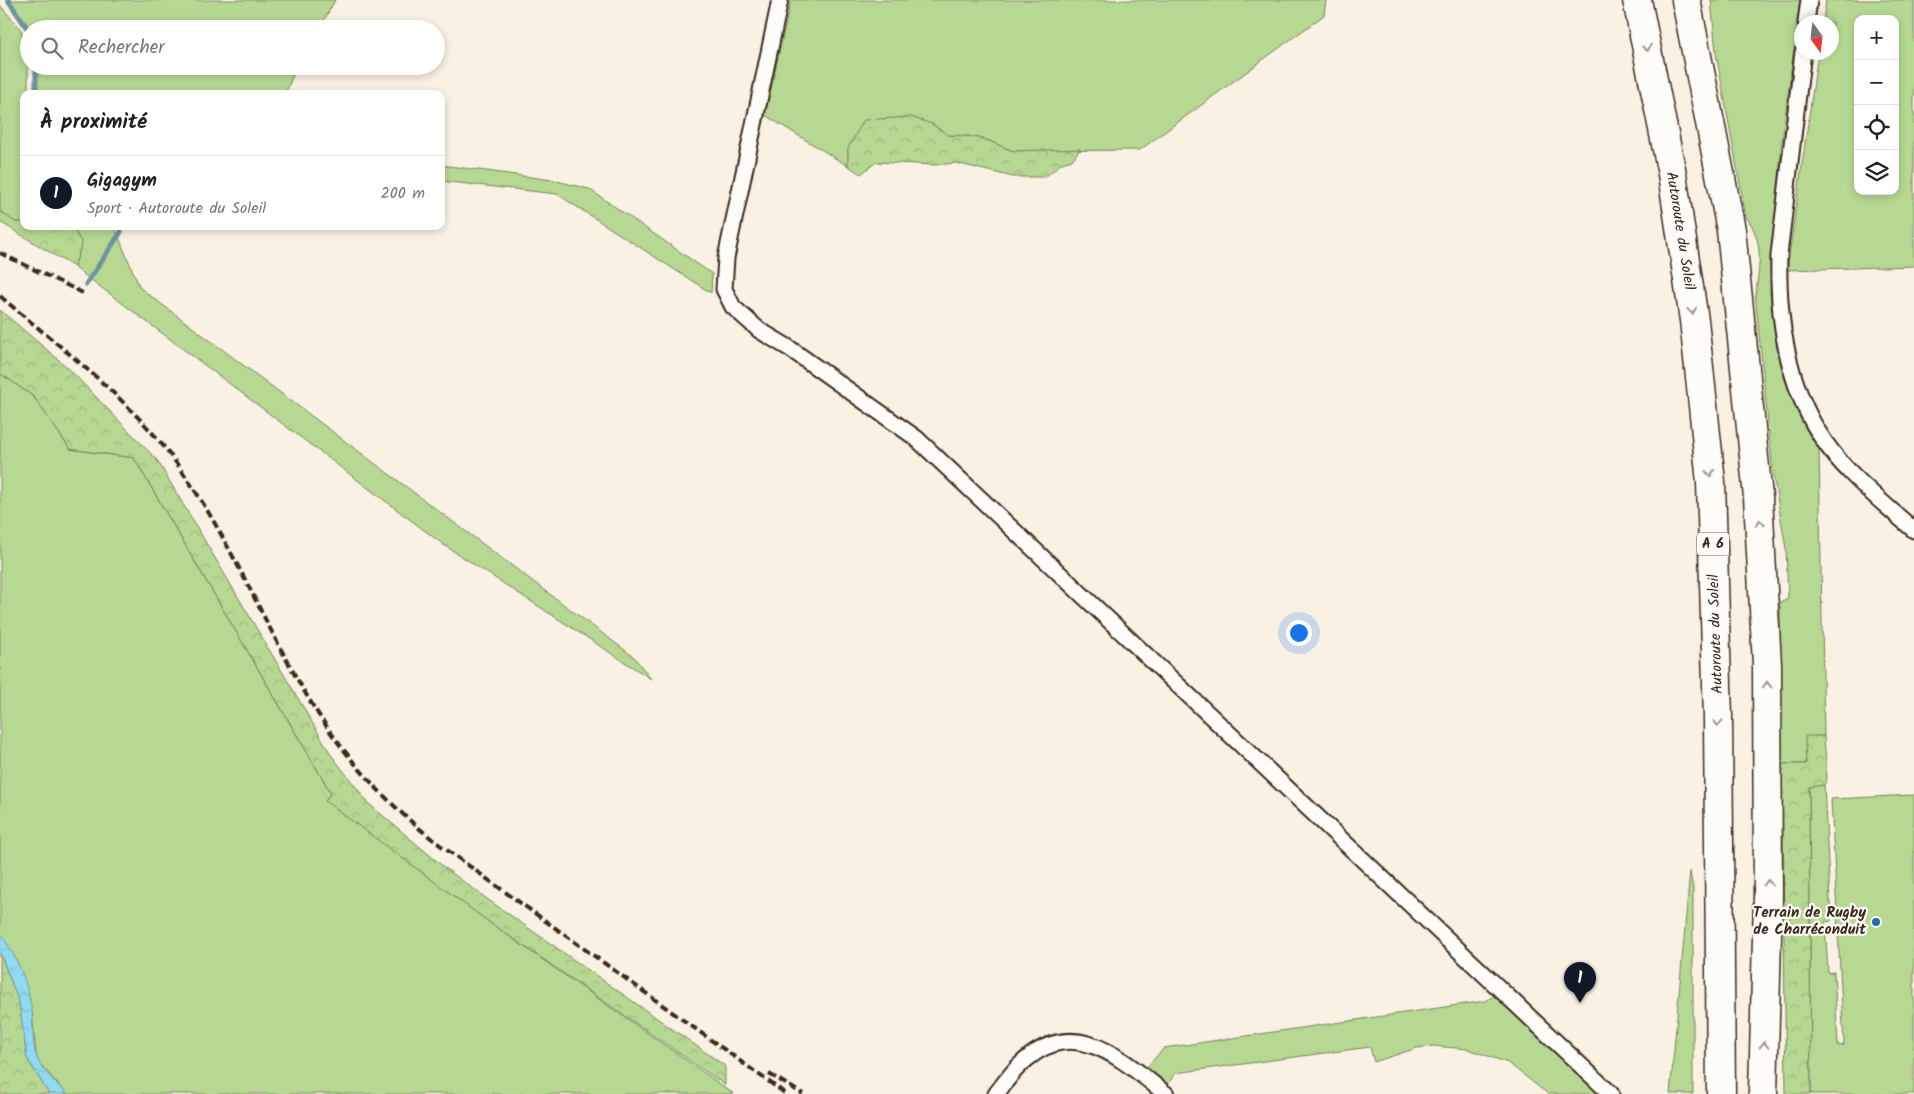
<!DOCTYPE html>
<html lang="fr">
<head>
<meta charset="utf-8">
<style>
  body { margin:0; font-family:Kalam,sans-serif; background:#f2f2f2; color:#222 }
  .controls { position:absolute; right:15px; top:15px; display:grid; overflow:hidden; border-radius:10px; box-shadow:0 2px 8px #0003 }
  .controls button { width:45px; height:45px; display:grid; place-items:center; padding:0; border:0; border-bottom:1px solid #e0e0e0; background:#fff; color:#222; font:25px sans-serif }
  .compass { position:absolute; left:1794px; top:15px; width:45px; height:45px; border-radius:50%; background:#fff; box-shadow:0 2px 8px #0003; rotate:165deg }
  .you { position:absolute; left:1298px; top:632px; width:18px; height:18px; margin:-12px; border:4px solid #fff; border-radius:50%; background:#1a73e8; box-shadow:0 0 0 8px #1a73e833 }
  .badge { display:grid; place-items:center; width:32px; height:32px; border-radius:50%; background:#111827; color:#fff; font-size:16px; font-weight:700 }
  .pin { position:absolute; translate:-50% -41px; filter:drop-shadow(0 1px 2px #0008) }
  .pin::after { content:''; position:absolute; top:26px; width:18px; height:15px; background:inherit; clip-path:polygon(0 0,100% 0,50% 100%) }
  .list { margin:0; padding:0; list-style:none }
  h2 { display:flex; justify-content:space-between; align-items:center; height:65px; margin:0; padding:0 20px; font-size:21px }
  h2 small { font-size:16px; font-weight:400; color:#767676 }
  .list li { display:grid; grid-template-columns:32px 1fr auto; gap:15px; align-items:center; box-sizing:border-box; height:75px; padding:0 20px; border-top:1px solid #e0e0e0 }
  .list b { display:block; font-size:19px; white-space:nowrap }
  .list p { margin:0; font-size:16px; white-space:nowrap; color:#767676 }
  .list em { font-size:16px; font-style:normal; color:#767676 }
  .icon { flex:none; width:28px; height:28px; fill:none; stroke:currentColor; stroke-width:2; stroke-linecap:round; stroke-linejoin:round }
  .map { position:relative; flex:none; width:1914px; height:1094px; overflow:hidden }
  .search { position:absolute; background:#fff; box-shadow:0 2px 8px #0003; left:20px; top:20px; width:425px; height:55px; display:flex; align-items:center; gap:12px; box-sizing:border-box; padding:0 18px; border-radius:28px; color:#767676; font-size:19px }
  .panel { position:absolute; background:#fff; box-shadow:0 2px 8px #0003; left:20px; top:90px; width:425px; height:140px; border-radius:10px }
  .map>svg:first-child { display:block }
  .grass { fill:#b6d893; stroke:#788158; fill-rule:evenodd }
  .forest { fill:url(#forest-crowns); stroke:#788158 }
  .water { fill:url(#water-ripples); stroke:#6f949d }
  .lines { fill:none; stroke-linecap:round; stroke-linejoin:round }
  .stream { stroke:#6f949d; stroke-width:5 }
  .minor-casing { stroke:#3b2a1e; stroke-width:19 }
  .motorway-casing { stroke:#3b2a1e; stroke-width:31 }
  .minor { stroke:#fdfcf7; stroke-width:15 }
  .motorway { stroke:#fdfcf7; stroke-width:28 }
  .rail { stroke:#3b2a1e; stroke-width:4; stroke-dasharray:8 4; stroke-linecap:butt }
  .oneway { stroke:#9c938a }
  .poi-dot { fill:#1f6fb2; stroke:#fdfcf7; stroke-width:2 }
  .labels { text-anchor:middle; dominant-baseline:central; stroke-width:4.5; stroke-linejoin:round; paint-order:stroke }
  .shield { fill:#fdfcf7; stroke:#75695f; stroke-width:1 }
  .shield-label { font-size:14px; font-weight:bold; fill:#3b2a1e }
  .street-label { font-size:15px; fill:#3b2a1e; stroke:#fdfcf7 }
  .poi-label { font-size:15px; font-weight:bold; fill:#3b2a1e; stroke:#fdfcf7; text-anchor:end }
</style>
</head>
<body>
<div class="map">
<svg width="1914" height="1094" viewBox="0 0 1914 1094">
  <defs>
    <pattern id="forest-crowns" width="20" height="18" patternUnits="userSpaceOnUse" patternTransform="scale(1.25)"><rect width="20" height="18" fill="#b6d893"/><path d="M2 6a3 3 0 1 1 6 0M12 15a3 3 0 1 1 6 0" fill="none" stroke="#9dba7e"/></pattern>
    <pattern id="water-ripples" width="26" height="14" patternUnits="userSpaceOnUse" patternTransform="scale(1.25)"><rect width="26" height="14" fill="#91daf2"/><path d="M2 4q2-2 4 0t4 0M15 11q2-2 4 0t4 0" fill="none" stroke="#7ebbcf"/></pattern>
  </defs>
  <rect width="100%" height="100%" fill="#f8f1e4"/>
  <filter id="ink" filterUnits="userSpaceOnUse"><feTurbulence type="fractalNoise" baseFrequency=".02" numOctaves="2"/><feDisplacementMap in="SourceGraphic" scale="10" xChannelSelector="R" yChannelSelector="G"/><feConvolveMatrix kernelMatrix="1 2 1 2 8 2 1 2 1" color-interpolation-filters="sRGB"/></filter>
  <g filter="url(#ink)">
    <g class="grass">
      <path d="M 8,0 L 335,0 L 319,29 L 29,29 L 29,31 Z"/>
      <path d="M 791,0 L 1326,0 L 1324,15 L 1140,150 L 1013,151 L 979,137 L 948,135 L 932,124 L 848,148 L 848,166 L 765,115 Z"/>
      <path d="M 1711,0 L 1800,0 L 1782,141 L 1770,292 L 1775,331 L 1789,382 L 1819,447 L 1824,736 L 1806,737 L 1806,764 L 1782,764 L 1780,602 L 1788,598 L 1786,548 L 1773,474 L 1755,294 C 1760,268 1764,239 1746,217 L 1716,53 Z"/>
      <path d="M 1826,0 L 1914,0 L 1914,266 L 1787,270 L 1818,53 L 1832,52 L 1832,22 L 1823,22 ZM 1858,19 L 1895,19 L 1895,191 L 1858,191 Z"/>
      <path d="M 0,5 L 21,30 L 28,63 L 28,94 L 24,94 L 24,222 L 15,222 L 0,211 Z"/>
      <path d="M 36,66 L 297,66 L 285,94 L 36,94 Z"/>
      <path d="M 441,165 L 553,180 L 589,189 L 712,274 L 711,293 L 557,194 L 441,181 Z"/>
      <path d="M 71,226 L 114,226 L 140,288 L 634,657 L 651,679 L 444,545 L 74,267 L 82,243 Z"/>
      <path d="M 0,373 L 34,397 L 70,449 L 134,458 L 331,793 L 326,801 L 489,922 L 734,1094 L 67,1094 L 39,1063 L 36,1055 L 32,1012 L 0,933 Z"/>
      <path d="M 1824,785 L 1831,921 L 1825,922 L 1828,973 L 1834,972 L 1838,1046 L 1844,1045 L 1831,799 L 1914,795 L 1914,1094 L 1811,1094 L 1809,786 Z"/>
      <path d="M 1690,871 L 1693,889 L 1693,1094 L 1670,1094 Z"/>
      <path d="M 1497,993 L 1605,1094 L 1548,1094 L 1508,1063 L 1468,1049 L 1433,1046 L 1417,1048 L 1374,1062 L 1370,1047 L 1175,1073 L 1168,1085 L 1146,1068 L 1164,1048 L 1486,1001 Z"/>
    </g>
    <g class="forest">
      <path d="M 911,117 L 932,124 L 948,135 L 979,137 L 1013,151 L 1080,149 L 1072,160 L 1062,163 L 1045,177 L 1013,177 L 956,163 L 936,165 L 876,162 L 861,174 L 848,166 L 848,148 L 864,120 Z"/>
      <path d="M 0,211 L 15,222 L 24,222 L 24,226 L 71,226 L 82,243 L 74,267 L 0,222 Z"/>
      <path d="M 0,310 L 67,367 L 157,460 L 332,756 L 369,804 L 445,868 L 487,899 L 725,1066 L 725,1085 L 489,922 L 325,801 L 331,793 L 134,458 L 70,449 L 34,397 L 0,373 Z"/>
      <path d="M 1805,736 L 1824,736 L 1827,779 L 1824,785 L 1809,787 L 1811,1094 L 1786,1094 L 1782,764 L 1806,764 Z"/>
      <path d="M 0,953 L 19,1002 L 27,1058 L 49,1094 L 0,1094 Z"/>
    </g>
    <path class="water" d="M 0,933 C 17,956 28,983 32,1012 C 34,1027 31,1048 39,1062 C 45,1074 58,1084 67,1094 L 49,1094 L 27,1058 L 19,1002 L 0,953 Z"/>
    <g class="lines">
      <g class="stream">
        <path d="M 8,0 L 29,31"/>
        <path d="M 36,66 L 36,94"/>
        <path d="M 86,284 L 121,232 L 121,226"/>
      </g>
      <g class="minor-casing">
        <g id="minor">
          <path d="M 780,0 L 726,258 L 724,289 L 733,307 L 759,330 L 789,348 L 916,438 L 1611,1094"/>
          <path d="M 1806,22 L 1809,0"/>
          <path d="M 1803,52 L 1779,255 C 1777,333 1792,414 1849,471 C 1869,492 1892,511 1914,530"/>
          <path d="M 996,1094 C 1003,1085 1010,1075 1018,1067 C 1072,1012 1119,1057 1166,1094"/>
        </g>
      </g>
      <g class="motorway-casing">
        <g id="motorway">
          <path d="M 1637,0 L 1672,174 L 1694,320 L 1711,482 L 1718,718 L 1721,1094"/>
          <path d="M 1686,0 L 1731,230 L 1758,497 L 1767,665 L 1768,897 L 1763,1094"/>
        </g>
      </g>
      <use href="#minor" class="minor"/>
      <use href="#motorway" class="motorway"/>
      <g class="rail">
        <path d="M 0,253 L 83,293"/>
        <path d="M 0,296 C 64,351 134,401 182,471 C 234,546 267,632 315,709 C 348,761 391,808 440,845 L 786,1094"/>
        <path d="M 769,1074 L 803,1094"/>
      </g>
    </g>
    <defs><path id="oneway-chevron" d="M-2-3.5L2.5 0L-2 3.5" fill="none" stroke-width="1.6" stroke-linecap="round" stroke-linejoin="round" transform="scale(1.25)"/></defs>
    <g class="oneway">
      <use href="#oneway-chevron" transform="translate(1647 48) rotate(78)"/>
      <use href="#oneway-chevron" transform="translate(1692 311) rotate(82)"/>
      <use href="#oneway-chevron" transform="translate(1710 473) rotate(84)"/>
      <use href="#oneway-chevron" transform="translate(1760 523) rotate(-93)"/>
      <use href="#oneway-chevron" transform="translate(1767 685) rotate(-90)"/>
      <use href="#oneway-chevron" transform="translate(1718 723) rotate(89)"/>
      <use href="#oneway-chevron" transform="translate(1768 883) rotate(-90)"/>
      <use href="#oneway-chevron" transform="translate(1764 1045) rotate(-89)"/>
    </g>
  </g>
  <circle class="poi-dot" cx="1876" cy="922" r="5"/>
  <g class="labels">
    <rect class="shield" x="1697" y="532.5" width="32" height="23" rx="4"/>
    <g class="shield-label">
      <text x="1713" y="544">A 6</text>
    </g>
    <g class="street-label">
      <text transform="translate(1680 231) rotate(81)">Autoroute du Soleil</text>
      <text transform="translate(1716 634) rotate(-92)">Autoroute du Soleil</text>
    </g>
    <g class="poi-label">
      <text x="1866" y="913">Terrain de Rugby<tspan x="1866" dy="17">de Charréconduit</tspan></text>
    </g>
  </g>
</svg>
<div class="controls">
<button>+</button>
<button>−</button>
<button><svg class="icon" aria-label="locate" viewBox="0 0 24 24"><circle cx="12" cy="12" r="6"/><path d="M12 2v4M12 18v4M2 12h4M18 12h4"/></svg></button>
<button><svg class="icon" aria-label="layers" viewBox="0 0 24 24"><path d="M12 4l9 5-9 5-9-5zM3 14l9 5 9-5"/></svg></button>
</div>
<svg class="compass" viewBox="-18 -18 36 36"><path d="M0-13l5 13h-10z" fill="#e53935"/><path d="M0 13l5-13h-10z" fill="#767676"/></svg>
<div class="you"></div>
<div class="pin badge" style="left:1580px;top:1003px">1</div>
<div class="search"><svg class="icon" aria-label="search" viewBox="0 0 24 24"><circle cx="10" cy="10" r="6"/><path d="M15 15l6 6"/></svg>Rechercher</div>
<section class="panel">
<h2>À proximité<small></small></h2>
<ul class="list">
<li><span class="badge">1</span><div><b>Gigagym</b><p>Sport · Autoroute du Soleil</p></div><em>200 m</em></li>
</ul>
</section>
</div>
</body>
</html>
